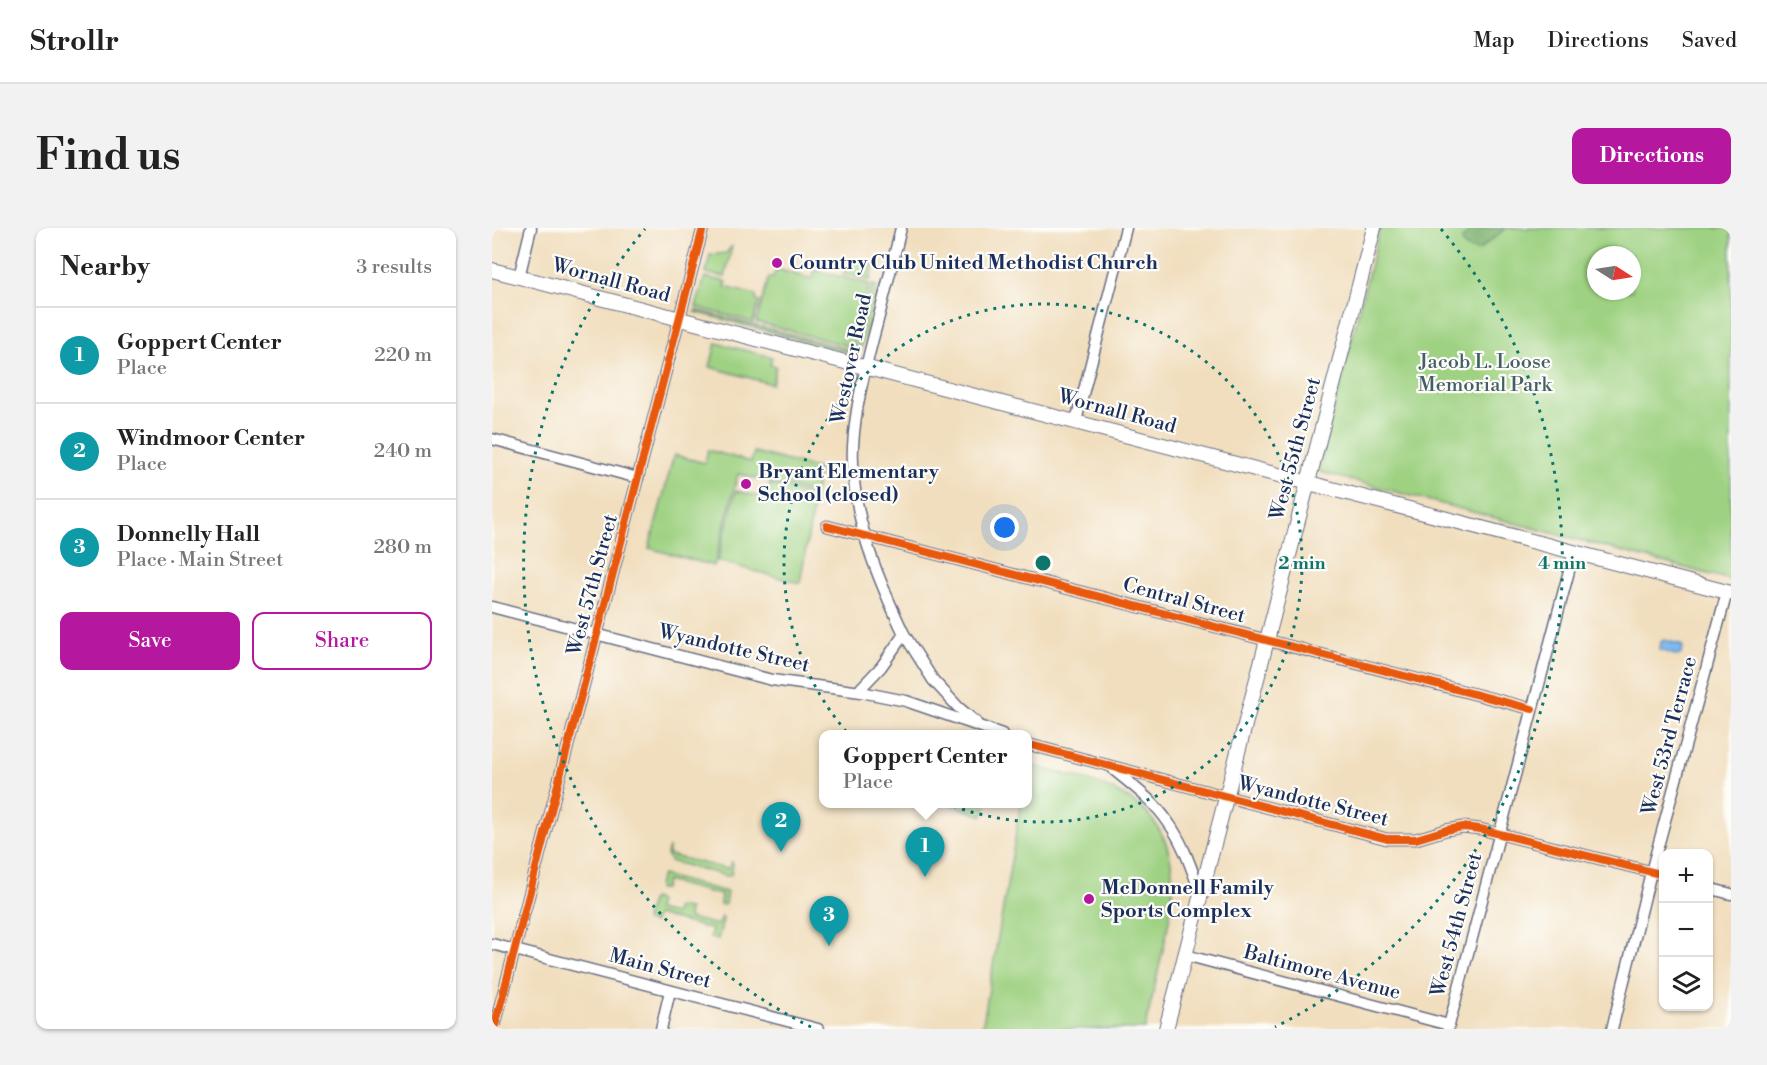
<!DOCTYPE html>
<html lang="en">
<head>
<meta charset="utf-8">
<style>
  body { margin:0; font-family:"Libre Bodoni",serif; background:#f2f2f2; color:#222 }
  .controls { position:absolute; right:18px; bottom:18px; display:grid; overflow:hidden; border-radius:12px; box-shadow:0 2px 4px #0004 }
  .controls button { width:54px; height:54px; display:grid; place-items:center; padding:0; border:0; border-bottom:2px solid #e0e0e0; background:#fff; color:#222; font:30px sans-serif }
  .compass { position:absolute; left:1095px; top:18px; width:54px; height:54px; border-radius:50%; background:#fff; box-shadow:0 2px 4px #0004; rotate:102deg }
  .you { position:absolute; left:513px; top:300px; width:21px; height:21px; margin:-15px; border:4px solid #fff; border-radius:50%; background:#1a73e8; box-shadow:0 0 0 9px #1a73e833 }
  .badge { display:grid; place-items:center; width:39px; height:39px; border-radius:50%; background:#b5179e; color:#fff; font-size:20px; font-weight:700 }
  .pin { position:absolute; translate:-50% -50px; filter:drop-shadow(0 2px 3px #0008) }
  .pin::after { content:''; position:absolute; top:32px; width:21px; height:18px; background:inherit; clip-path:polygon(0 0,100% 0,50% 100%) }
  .popup { position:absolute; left:327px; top:502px; width:213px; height:78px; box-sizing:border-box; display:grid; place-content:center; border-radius:12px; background:#fff; filter:drop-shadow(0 2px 4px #0005); font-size:20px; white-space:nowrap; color:#767676 }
  .popup b { font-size:22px; color:#222 }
  .popup::after { content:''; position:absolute; left:50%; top:100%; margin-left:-12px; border:12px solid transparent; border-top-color:#fff }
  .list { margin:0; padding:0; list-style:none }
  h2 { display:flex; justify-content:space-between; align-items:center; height:78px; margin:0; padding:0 24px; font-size:26px }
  h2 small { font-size:20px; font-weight:400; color:#767676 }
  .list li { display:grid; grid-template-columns:39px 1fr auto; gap:18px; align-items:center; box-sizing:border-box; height:96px; padding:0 24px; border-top:2px solid #e0e0e0 }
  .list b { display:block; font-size:22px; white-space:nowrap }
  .list p { margin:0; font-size:20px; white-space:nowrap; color:#767676 }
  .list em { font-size:20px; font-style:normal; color:#767676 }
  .actions { display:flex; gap:12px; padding:18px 24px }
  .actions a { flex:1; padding:14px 0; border:2px solid #b5179e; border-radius:12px; text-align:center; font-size:21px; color:#b5179e }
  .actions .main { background:#b5179e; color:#fff }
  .icon { flex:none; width:33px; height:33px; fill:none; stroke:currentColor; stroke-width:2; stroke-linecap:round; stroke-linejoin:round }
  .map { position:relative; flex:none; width:1239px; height:801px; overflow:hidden; border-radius:12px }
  header { display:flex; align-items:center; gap:36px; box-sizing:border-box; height:84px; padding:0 30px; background:#fff; border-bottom:2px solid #e0e0e0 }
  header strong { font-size:28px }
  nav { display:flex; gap:33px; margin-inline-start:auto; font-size:21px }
  .intro { display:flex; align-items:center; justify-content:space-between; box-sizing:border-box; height:144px; padding:0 36px }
  h1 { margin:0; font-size:42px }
  .button { padding:15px 27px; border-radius:12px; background:#b5179e; color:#fff; font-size:21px; font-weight:700 }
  main { display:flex; gap:36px; padding:0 36px }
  aside { flex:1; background:#fff; border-radius:12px; box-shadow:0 2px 4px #0004 }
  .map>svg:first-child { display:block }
  .green { fill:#9ed181; stroke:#5c8070; stroke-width:1.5; fill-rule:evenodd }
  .forest { fill:#7eb36f; stroke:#4c7166; stroke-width:1.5 }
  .water { fill:#7abaee; stroke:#4a74a6; stroke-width:1.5 }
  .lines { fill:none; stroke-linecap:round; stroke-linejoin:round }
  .minor-casing { stroke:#666c80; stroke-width:13 }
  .major-casing { stroke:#666c80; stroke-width:16 }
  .minor { stroke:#fff; stroke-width:10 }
  .major { stroke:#fff; stroke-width:14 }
  .cycleway-casing { stroke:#fdfcf7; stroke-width:11 }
  .cycleway { stroke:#e8590c; stroke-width:8 }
  .ring { fill:none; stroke:#0f766e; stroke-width:3; stroke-dasharray:3 6 }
  .poi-dot { fill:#b5179e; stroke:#fdfcf7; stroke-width:2 }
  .labels { text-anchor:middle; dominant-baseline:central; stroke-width:4.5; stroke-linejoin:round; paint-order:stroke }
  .poi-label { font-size:20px; font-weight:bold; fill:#1b2f5e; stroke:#fdfcf7; text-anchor:start }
  .street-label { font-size:20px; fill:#1b2f5e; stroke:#fdfcf7 }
  .park-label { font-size:20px; fill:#426068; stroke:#fdfcf7 }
  .centre { fill:#0f766e; stroke:#fdfcf7; stroke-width:3 }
  .ring-label { font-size:18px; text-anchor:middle; font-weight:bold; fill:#0f766e; stroke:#fdfcf7; stroke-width:4.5; stroke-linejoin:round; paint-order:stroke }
</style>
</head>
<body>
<header>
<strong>Strollr</strong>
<nav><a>Map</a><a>Directions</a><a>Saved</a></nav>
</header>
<div class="intro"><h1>Find us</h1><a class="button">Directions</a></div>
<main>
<aside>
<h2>Nearby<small>3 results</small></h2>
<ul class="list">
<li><span class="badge" style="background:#0f9aa8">1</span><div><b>Goppert Center</b><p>Place</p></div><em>220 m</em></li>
<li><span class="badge" style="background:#0f9aa8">2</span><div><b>Windmoor Center</b><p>Place</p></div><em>240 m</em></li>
<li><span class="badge" style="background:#0f9aa8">3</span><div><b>Donnelly Hall</b><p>Place · Main Street</p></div><em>280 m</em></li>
</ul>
<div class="actions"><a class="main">Save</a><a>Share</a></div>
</aside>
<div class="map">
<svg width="1239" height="801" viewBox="0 0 1239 801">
  <rect width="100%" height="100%" fill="#fdfcf7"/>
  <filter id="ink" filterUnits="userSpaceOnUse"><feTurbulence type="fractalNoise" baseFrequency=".0167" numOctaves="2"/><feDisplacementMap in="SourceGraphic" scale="12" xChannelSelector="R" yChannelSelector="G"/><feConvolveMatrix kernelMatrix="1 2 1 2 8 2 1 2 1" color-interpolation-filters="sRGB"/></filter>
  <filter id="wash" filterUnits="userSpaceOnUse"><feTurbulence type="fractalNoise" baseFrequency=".008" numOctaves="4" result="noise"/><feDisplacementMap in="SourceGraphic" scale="24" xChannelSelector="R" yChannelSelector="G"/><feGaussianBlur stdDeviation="1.35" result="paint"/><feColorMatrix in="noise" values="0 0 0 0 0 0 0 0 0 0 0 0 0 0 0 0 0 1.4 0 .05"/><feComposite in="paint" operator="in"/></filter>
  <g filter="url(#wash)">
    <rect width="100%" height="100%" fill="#f1debe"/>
    <g class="green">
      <path d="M 888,0 L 1239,0 L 1239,352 L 828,244 L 827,239 ZM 1104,27 L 1140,27 L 1140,63 L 1104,63 Z"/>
      <path d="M 240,18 L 233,49 L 214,45 L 218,27 L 234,25 Z"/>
      <path d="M 357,31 L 382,36 L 378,52 L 351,46 L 354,32 Z"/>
      <path d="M 284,41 L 320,51 L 323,42 L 377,56 L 361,119 L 264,94 L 277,49 L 281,50 Z"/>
      <path d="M 213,49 L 235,54 L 233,59 L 264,67 L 264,72 L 267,74 L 261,94 L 204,79 Z"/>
      <path d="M 380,57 L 385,58 L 369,121 L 364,120 Z"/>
      <path d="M 204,82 L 359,122 L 359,125 L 203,84 Z"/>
      <path d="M 224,115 L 280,129 L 278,137 L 284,138 L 280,156 L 218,139 Z"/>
      <path d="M 216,222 L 259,234 L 262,224 L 327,241 L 323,265 L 246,246 L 222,338 L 157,320 L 182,227 L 213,235 Z"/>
      <path d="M 278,256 L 323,268 L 308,355 L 225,333 L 244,263 L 274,270 Z"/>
      <path d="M 536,537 C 566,545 600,551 627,565 C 696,601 684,668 669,730 C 664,754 658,777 653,801 L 490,801 L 529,576 L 535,576 Z"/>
      <path d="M 457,576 L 495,576 L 491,588 Z"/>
      <path d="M 177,619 L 177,627 L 235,641 L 240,634 L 241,637 L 239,647 L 235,648 L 178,633 L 175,627 Z"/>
      <path d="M 170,647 L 235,664 L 233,676 L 231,677 L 228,676 L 229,667 L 174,653 L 172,661 L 166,661 L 166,657 Z"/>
      <path d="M 160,671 L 167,673 L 165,682 L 183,686 L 185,679 L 197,681 L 196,690 L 226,697 L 230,689 L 231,693 L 226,711 L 218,710 L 220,701 L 165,687 L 161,695 L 154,693 L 153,690 Z"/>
    </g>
    <path class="forest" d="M 981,0 L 1014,0 L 987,22 C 978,21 972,21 970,11 Z"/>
    <path class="water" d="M 1172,412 L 1189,417 L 1191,420 L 1189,426 L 1186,428 L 1168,422 L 1169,414 Z"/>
  </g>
  <g filter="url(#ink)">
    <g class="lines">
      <g class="minor-casing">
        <g id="minor">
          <path d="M 27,49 L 39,0"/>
          <path d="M 584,193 L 634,0"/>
          <path d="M 0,211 L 146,250"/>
          <path d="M 335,298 L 1040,481"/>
          <path d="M 0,379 L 280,452 L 369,464 L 414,473 L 510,506"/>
          <path d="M 412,406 L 441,452 L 466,479 L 484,494"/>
          <path d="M 369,464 L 369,460 L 389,439 L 412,406 C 384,347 358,285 361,218 C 363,181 372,146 381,111 C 391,74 400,37 409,0"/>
          <path d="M 535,516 L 895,611 L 924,611 L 954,602 L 971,599 L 988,601 L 1172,647"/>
          <path d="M 622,542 C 641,558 662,573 676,594 C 692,616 700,642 709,667"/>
          <path d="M 1216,660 L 1239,666"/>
          <path d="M 0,716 L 326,801"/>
          <path d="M 693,727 L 957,797"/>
          <path d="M 2,801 L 211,0"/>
          <path d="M 169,801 L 178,763"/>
          <path d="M 956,801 L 1082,324"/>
          <path d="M 1120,801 L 1159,644 L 1235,364"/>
        </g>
      </g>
      <g class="major-casing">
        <g id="major">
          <path d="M 0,42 L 1239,365"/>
          <path d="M 674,801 L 882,0"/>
        </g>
      </g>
      <use href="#minor" class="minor"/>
      <use href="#major" class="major"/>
      <g class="cycleway-casing">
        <g id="cycleway">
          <path d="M 335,298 L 1040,481"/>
          <path d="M 535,516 L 895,611 L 924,611 L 954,602 L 971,599 L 988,601 L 1172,647"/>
          <path d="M 2,801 L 211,0"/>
        </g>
      </g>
      <use href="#cycleway" class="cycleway"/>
    </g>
  </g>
  <g class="ring">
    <circle cx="551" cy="335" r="259"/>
    <path d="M319 799A519 519 0 0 1 153 1M949 1A519 519 0 0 1 783 799"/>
  </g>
  <g class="poi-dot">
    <circle cx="285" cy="35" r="6"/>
    <circle cx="254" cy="256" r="6"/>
    <circle cx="597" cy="671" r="6"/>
  </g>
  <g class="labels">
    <g class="poi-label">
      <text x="297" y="35">Country Club United Methodist Church</text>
      <text x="266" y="244">Bryant Elementary<tspan x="266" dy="23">School (closed)</tspan></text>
      <text x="609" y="660">McDonnell Family<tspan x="609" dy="23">Sports Complex</tspan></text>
    </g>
    <g class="street-label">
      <text transform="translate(119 53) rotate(15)">Wornall Road</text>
      <text transform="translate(360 131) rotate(-78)">Westover Road</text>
      <text transform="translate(625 184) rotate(15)">Wornall Road</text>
      <text transform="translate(804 221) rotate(-75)">West 55th Street</text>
      <text transform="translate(101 357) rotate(-75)">West 57th Street</text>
      <text transform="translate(692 373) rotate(15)">Central Street</text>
      <text transform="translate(242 421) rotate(13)">Wyandotte Street</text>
      <text transform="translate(1178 508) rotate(-75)">West 53rd Terrace</text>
      <text transform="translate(821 574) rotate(14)">Wyandotte Street</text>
      <text transform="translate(965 697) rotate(-75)">West 54th Street</text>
      <text transform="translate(168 741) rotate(15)">Main Street</text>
      <text transform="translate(830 745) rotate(15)">Baltimore Avenue</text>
    </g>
    <g class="park-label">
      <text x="993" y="134">Jacob L. Loose<tspan x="993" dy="23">Memorial Park</tspan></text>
    </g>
  </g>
  <circle cx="551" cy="335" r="9" class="centre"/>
  <g class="ring-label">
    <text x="810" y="341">2 min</text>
    <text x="1070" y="341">4 min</text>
  </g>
</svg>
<div class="controls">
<button>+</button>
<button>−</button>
<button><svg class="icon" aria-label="layers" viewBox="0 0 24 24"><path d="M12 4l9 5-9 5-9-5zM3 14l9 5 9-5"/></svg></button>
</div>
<svg class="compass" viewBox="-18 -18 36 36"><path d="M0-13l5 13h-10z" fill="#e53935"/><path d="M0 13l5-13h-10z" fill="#767676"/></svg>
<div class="you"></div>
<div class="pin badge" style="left:433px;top:649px;background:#0f9aa8">1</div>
<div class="popup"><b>Goppert Center</b>Place</div>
<div class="pin badge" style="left:289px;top:624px;background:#0f9aa8">2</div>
<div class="pin badge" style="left:337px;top:718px;background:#0f9aa8">3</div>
</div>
</main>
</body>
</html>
